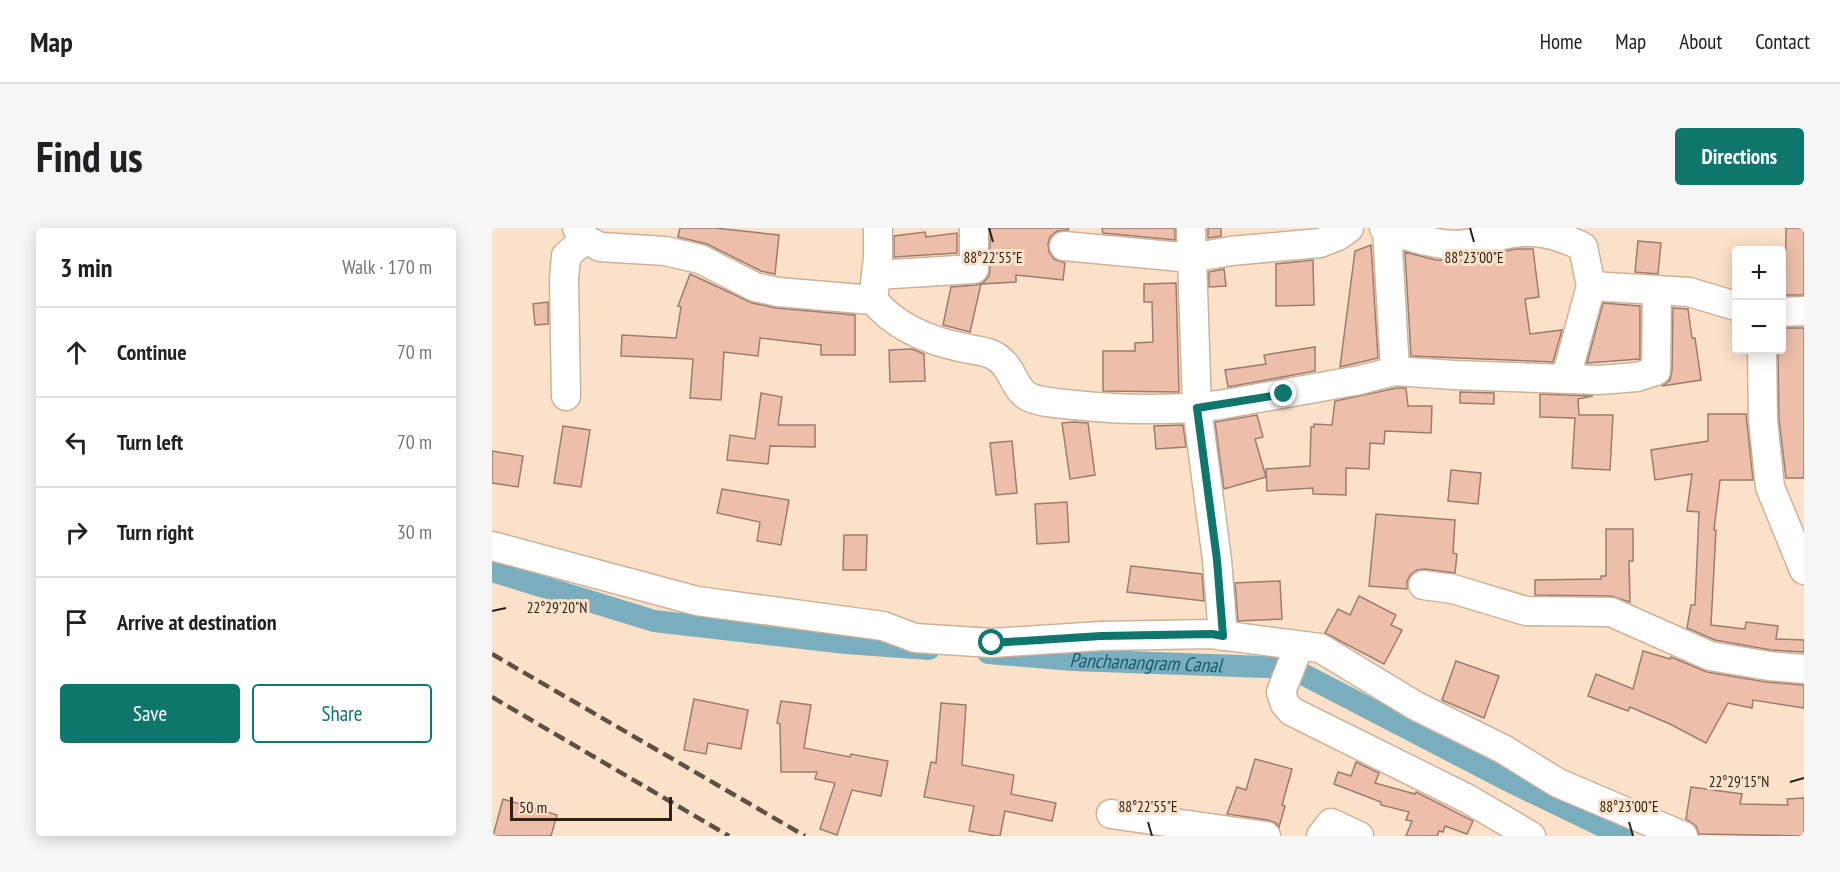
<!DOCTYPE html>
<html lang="en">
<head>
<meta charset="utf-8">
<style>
  body { margin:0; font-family:"PT Sans Narrow",sans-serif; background:#f6f6f6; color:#202124 }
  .controls { position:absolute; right:18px; top:18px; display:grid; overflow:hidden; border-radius:6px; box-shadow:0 3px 15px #0003 }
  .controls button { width:54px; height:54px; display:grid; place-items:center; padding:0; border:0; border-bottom:2px solid #e0e0e0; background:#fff; color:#202124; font:30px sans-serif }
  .scale { position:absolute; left:18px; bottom:15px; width:162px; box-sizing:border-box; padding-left:6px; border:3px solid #2b2118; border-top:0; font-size:16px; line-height:21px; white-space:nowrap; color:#2b2118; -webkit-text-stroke:4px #fce1c9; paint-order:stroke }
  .stop { position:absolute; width:18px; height:18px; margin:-14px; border:4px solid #0f766e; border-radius:50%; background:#fff }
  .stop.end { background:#0f766e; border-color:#fff; box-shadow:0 2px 6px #0008 }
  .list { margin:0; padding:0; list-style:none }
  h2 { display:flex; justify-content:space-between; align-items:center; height:78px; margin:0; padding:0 24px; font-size:26px }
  h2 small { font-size:20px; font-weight:400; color:#757577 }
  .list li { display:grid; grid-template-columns:39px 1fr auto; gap:18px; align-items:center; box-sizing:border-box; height:90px; padding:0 24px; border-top:2px solid #e0e0e0 }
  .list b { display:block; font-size:22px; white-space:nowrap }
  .list em { font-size:20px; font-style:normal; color:#757577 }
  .actions { display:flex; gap:12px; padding:18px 24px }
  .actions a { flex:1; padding:14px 0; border:2px solid #0f766e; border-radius:6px; text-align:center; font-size:21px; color:#0f766e }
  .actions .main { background:#0f766e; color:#fff }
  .icon { flex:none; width:33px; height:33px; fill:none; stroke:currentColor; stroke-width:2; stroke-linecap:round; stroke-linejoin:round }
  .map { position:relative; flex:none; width:1312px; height:608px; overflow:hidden; border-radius:6px }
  header { display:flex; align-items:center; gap:36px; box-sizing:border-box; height:84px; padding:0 30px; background:#fff; border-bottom:2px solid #e0e0e0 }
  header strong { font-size:28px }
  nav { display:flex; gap:33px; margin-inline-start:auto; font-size:21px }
  .intro { display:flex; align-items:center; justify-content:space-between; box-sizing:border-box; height:144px; padding:0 36px }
  h1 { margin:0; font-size:42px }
  .button { padding:15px 27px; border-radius:6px; background:#0f766e; color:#fff; font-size:21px; font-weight:700 }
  main { display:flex; gap:36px; padding:0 36px }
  aside { flex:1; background:#fff; border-radius:6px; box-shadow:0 3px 15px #0003 }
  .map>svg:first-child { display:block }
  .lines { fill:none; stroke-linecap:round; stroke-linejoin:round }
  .canal { stroke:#78aebe; stroke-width:22 }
  .building { fill:#edbeaa; stroke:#9c7c6f; stroke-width:1.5 }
  .minor-casing { stroke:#ccb29b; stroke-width:31 }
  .minor { stroke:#fff; stroke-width:28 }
  .rail { stroke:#5f5044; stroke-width:4.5; stroke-dasharray:12 6; stroke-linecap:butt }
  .route { stroke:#0f766e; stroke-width:8 }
  .ticks { fill:none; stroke:#2b2118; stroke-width:2 }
  .labels { text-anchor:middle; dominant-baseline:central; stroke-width:6; stroke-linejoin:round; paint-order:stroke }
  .water-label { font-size:20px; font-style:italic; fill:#145e6f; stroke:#fce1c9 }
  .ticks-label { font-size:15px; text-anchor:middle; fill:#2b2118; stroke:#fce1c9; stroke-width:6; stroke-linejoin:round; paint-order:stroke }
</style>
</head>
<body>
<header>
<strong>Map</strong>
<nav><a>Home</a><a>Map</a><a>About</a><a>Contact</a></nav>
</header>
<div class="intro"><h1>Find us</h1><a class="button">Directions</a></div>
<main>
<aside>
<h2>3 min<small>Walk · 170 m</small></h2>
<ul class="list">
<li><svg class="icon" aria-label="ahead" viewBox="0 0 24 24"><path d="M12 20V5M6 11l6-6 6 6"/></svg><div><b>Continue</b></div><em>70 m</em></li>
<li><svg class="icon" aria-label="left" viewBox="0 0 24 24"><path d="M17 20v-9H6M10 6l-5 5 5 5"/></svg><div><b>Turn left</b></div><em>70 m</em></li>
<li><svg class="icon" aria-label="right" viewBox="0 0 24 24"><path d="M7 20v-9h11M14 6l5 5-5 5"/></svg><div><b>Turn right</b></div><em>30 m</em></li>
<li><svg class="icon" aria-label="arrive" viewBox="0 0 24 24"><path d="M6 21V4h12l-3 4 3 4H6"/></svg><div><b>Arrive at destination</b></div></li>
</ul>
<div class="actions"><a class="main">Save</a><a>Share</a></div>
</aside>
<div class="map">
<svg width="1312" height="608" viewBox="0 0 1312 608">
  <rect width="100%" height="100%" fill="#fce1c9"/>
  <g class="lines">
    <g class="canal">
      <path d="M 0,343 L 162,393 L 354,415 L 437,421"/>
      <path id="s1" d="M 496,425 L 581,432 L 799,440 L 1015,552 L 1131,608"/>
    </g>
  </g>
  <g class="building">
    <path d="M 188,0 L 223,0 L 287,7 L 283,46 L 269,43 L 215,16 L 186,9 Z"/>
    <path d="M 498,0 L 577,0 L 576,2 L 565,3 L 558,9 L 556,16 L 557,24 L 562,31 L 573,35 L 571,52 L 524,47 L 524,54 L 489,56 L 478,104 L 451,97 L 459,59 L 484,57 L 491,55 L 497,48 L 498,41 Z"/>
    <path d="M 610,0 L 683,0 L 683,12 L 611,5 Z"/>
    <path d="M 716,0 L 729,0 L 729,8 L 716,10 Z"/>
    <path d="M 1294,0 L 1312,0 L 1312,67 L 1293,67 Z"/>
    <path d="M 433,4 L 434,9 L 465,5 L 465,25 L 402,29 L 402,8 Z"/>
    <path d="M 1146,13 L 1169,15 L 1166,46 L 1143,44 Z"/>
    <path d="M 879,17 L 886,130 L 848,139 L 863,23 Z"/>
    <path d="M 1023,21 L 1041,21 L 1047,69 L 1033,71 L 1038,106 L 1070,102 L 1061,134 L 919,128 L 913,24 L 944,32 L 967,33 Z"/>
    <path d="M 821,32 L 822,77 L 784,78 L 784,36 Z"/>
    <path d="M 732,41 L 734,58 L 717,59 L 717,44 Z"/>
    <path d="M 198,46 L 260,75 L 284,80 L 363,87 L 363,127 L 329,127 L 329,117 L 268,110 L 266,128 L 232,124 L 229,172 L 198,170 L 201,131 L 129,128 L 130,107 L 184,110 L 189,79 L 186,78 Z"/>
    <path d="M 684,55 L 687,164 L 611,163 L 611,123 L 643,123 L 643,115 L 661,114 L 660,74 L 652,74 L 652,56 Z"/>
    <path d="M 56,74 L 56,96 L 43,97 L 41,76 Z"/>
    <path d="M 1111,75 L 1148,78 L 1148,131 L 1095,135 Z"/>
    <path d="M 1181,80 L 1196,81 L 1200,110 L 1203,110 L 1209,152 L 1170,158 L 1178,152 L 1180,143 Z"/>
    <path d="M 1290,100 L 1312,100 L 1312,250 L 1294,250 L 1287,191 L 1286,122 L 1290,122 Z"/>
    <path d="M 823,119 L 823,143 L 736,159 L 733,142 L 774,136 L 772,127 Z"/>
    <path d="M 420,121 L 432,126 L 433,153 L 398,154 L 397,122 Z"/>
    <path d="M 905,160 L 914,160 L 916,178 L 940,178 L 939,205 L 893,203 L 892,216 L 878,215 L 877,241 L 854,240 L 854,267 L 821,266 L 821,260 L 775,263 L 774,241 L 818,238 L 819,199 L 822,199 L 822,196 L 840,197 L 843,173 Z"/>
    <path d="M 968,164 L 1002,165 L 1002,176 L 968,175 Z"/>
    <path d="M 269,165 L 290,169 L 286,197 L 323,197 L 323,219 L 278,218 L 276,236 L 235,232 L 238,207 L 263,211 Z"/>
    <path d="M 1048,166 L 1101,168 L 1086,171 L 1087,187 L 1121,187 L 1118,242 L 1080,240 L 1083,190 L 1048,189 Z"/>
    <path d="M 1216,186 L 1254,186 L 1261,252 L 1228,252 L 1222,302 L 1224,302 L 1219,397 L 1253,401 L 1254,394 L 1286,398 L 1284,411 L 1312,412 L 1312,424 L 1279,422 L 1223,412 L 1195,400 L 1199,377 L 1203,377 L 1207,284 L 1195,283 L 1200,246 L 1163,252 L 1159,222 L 1216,213 Z"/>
    <path d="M 765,187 L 771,209 L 763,211 L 774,249 L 732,261 L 723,194 Z"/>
    <path d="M 582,194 L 596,195 L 603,247 L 578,251 L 570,195 Z"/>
    <path d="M 691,197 L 694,219 L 664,221 L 662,198 Z"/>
    <path d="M 71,198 L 98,202 L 89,259 L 62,255 Z"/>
    <path d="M 520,213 L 525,265 L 504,267 L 498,215 Z"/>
    <path d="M 0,223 L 31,228 L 26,259 L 0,255 Z"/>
    <path d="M 959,242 L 989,245 L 986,276 L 956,273 Z"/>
    <path d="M 230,261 L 297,272 L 289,317 L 265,313 L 268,294 L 225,285 Z"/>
    <path d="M 575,274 L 577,314 L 545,316 L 543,276 Z"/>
    <path d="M 884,286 L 963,292 L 961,325 L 965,326 L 963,345 L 933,341 L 925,342 L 918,347 L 915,354 L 915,361 L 877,358 Z"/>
    <path d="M 1114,301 L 1141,301 L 1141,333 L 1137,333 L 1138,374 L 1119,368 L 1043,367 L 1043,352 L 1109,351 L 1109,348 L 1114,348 Z"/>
    <path d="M 352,307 L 375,307 L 374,342 L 351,342 Z"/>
    <path d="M 639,338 L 710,346 L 712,373 L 635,364 Z"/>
    <path d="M 788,353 L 790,391 L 746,393 L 743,355 Z"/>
    <path d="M 867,368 L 904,387 L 899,397 L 910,402 L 892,436 L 833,405 L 846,381 L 858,387 Z"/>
    <path d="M 1151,423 L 1178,431 L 1179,429 L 1215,444 L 1274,454 L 1312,457 L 1312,480 L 1261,472 L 1260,480 L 1236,475 L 1214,515 L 1178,496 L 1138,479 L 1136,483 L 1096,468 L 1104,446 L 1141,461 Z"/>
    <path d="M 964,433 L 1007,448 L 992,490 L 950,472 Z"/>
    <path d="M 202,471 L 256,482 L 249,521 L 216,515 L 214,526 L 192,522 Z"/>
    <path d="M 289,473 L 319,477 L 312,520 L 358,529 L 359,526 L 396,533 L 389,568 L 360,562 L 345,607 L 328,601 L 343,555 L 323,551 L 325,544 L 289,544 L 288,496 L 285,495 Z"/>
    <path d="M 449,475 L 474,477 L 470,537 L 522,547 L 519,566 L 564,575 L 560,593 L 513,583 L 508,608 L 504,608 L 477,603 L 482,578 L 432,569 L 439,534 L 444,535 Z"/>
    <path d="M 763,531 L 800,541 L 790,577 L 793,578 L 787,599 L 784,595 L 776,592 L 735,586 L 745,559 L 754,562 Z"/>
    <path d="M 864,534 L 887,545 L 883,555 L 923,566 L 924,564 L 981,593 L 975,606 L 953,598 L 951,604 L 947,603 L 945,608 L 914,608 L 920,593 L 914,592 L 917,584 L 889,577 L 889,574 L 842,556 L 846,544 L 859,548 Z"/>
    <path d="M 1199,559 L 1250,566 L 1248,576 L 1296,577 L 1295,571 L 1312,570 L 1312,608 L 1207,606 L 1204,598 L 1194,591 Z"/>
    <path d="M 11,571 L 65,587 L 59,608 L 1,608 Z"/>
  </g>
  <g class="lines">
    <g class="minor-casing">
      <g id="minor">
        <path d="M 85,0 L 93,11 L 108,19 L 173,23 L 208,31 L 263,59 L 286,64 L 381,72 L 386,30 L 386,0"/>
        <path d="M 892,0 C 914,8 941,17 965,17 C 981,16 995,11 1010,7 C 1041,0 1063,5 1091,19 L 1099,58 L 1197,64 L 1244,78"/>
        <path d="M 895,1 L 903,143"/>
        <path d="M 572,18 L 700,30 L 699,0"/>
        <path d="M 384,47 L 482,41 L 482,0"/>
        <path d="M 381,72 C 404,99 434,112 468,119 C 478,122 489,122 499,126 C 522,136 520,161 537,169 C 550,175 567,175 582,177 C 630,182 679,183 727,177 L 868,152 L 903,143 L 962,147 L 1107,152 L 1145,149 L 1164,143 L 1165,62"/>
        <path d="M 1290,84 L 1312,83"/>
        <path d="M 1270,122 L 1271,192 L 1278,259 L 1312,342"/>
        <path d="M 1074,150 L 1099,58"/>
        <path d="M 74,168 L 72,52 L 74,28 L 93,11"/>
        <path d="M 0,318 L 205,373 L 391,398 L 423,410 L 500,415 L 609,408 L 720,406 L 828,420 L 924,478 L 1011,521 L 1066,555 L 1191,608"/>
        <path d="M 931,357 L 961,361 L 1034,383 L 1119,384 L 1218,428 L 1277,438 L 1312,441"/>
        <path d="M 731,408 L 725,332 L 705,180 L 700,30 L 739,23 L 828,15 L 846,8 L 857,0"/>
        <path d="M 807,418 L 789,464 L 793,476 L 799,483 L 976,571 L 1039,608"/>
        <path d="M 619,586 L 774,608"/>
        <path d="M 829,608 L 839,595 L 867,608"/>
      </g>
    </g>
    <use href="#minor" class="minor"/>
    <g class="rail">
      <path d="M 0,426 L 313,608"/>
      <path d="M 0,469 L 237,608"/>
    </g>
  </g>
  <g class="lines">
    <path class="route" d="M 500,415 L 609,408 L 720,406 L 731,408 L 725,332 L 705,180 L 792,166"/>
  </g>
  <path class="ticks" d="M 497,0 L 501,14M 978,0 L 982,14M 0,383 L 14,380M 1298,554 L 1312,550M 656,594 L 660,608M 1137,594 L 1141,608"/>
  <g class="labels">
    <g class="water-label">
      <text stroke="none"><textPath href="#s1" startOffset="158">Panchanangram Canal</textPath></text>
    </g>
  </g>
  <g class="ticks-label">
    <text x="982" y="35">88°23'00"E</text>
    <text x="501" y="35">88°22'55"E</text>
    <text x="65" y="385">22°29'20"N</text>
    <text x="1247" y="559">22°29'15"N</text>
    <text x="656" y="584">88°22'55"E</text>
    <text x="1137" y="584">88°23'00"E</text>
  </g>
</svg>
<div class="controls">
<button>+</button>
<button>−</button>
</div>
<div class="scale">50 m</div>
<div class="stop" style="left:500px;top:415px"></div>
<div class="stop end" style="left:792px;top:166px"></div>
</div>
</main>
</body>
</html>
